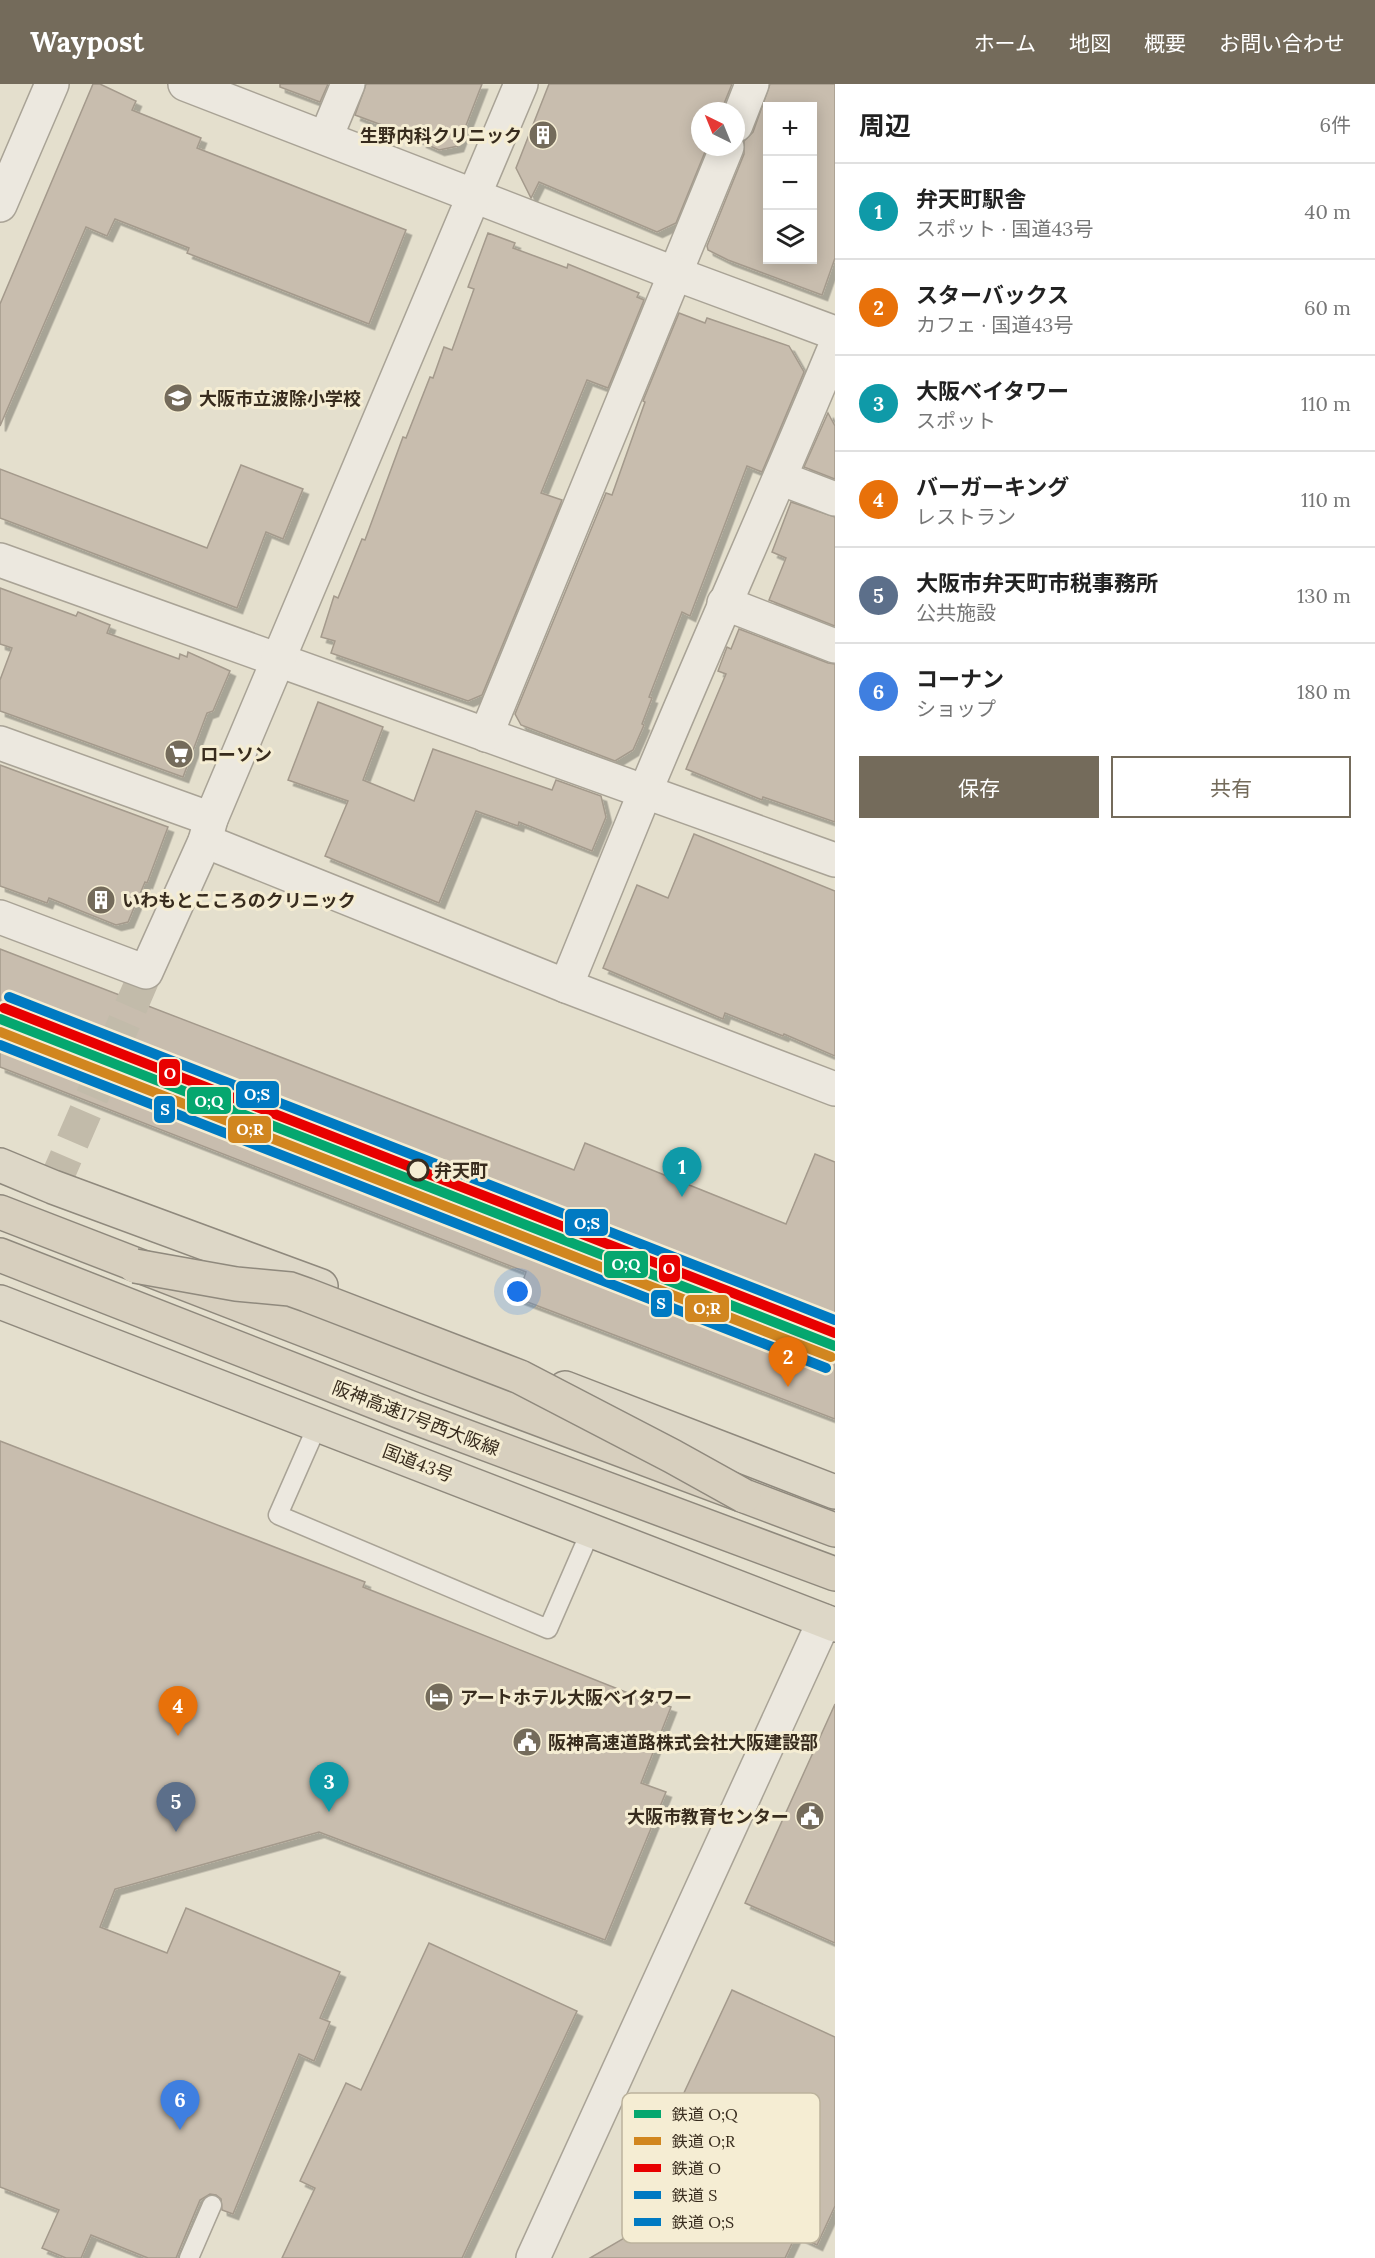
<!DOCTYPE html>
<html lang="ja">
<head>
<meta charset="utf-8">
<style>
  body { margin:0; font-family:Lora,"Noto Sans JP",serif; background:#f6f6f6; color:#222 }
  .controls { position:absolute; right:18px; top:18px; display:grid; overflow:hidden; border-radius:0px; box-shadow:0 3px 15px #0003 }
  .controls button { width:54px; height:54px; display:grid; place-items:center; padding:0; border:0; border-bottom:2px solid #e0e0e0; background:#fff; color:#222; font:30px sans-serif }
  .compass { position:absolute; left:691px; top:18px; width:54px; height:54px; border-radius:50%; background:#fff; box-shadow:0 3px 15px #0003; rotate:317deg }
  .you { position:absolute; left:518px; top:1208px; width:21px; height:21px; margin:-15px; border:4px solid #fff; border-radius:50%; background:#1a73e8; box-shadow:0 0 0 9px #1a73e833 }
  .badge { display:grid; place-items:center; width:39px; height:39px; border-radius:50%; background:#746b5b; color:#fff; font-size:20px; font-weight:700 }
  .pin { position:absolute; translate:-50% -50px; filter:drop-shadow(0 2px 3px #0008) }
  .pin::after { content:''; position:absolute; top:32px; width:21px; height:18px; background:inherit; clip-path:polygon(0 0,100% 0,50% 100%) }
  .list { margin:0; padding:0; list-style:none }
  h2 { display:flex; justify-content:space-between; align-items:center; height:78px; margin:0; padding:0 24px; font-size:26px }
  h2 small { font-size:20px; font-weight:400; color:#767676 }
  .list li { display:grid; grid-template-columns:39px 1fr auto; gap:18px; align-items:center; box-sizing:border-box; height:96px; padding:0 24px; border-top:2px solid #e0e0e0 }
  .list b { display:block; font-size:22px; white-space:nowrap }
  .list p { margin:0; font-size:20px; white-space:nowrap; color:#767676 }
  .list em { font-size:20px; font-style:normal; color:#767676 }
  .actions { display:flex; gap:12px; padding:18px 24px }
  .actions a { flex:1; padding:14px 0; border:2px solid #746b5b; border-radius:0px; text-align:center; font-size:21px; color:#746b5b }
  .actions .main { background:#746b5b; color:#fff }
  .icon { flex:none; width:33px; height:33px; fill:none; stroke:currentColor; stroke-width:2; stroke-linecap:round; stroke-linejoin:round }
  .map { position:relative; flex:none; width:835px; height:2174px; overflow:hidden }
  header { display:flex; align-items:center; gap:36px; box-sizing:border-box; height:84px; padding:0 30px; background:#746b5b; color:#fff }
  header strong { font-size:28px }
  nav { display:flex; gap:33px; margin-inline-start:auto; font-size:21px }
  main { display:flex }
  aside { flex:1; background:#fff }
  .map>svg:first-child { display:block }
  .building { fill:#c8bdae; stroke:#a49a8c; stroke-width:1.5; fill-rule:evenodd; filter:url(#shadow) }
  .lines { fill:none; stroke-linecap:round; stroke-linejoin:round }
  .minor-tunnel { stroke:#c2bbaa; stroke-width:33; stroke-dasharray:33 16; stroke-linecap:butt }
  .service-casing { stroke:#a9a396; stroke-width:21 }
  .minor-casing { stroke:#a9a396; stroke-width:36 }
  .tertiary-casing { stroke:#a9a396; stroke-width:36 }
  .trunk-casing { stroke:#8f897d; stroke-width:36 }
  .motorway-casing { stroke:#8f897d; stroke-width:36 }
  .service { stroke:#ece8df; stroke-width:18 }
  .minor { stroke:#ece8df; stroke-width:33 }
  .tertiary { stroke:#ece8df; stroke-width:33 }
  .trunk { stroke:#ddd7c7; stroke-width:33 }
  .motorway { stroke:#d7cfbe; stroke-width:33 }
  .motorway-bridge-casing { stroke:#8f897d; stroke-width:36; stroke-linecap:butt }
  .motorway-bridge { stroke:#d7cfbe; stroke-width:33 }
  .rail-1-casing { stroke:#f5edd3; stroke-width:15 }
  .rail-2-casing { stroke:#f5edd3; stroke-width:15 }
  .rail-3-casing { stroke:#f5edd3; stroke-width:15 }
  .rail-4-casing { stroke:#f5edd3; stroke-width:15 }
  .rail-5-casing { stroke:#f5edd3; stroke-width:15 }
  .rail-1 { stroke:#05a76f; stroke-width:10 }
  .rail-2 { stroke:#d1861f; stroke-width:10 }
  .rail-3 { stroke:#e80000; stroke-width:10 }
  .rail-4 { stroke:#007ac2; stroke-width:10 }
  .rail-5 { stroke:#007ac2; stroke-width:10 }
  .stop-dot { fill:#f5edd3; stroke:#382c1e; stroke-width:3 }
  .labels { text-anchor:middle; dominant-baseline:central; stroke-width:6; stroke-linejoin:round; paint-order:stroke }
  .poi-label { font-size:18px; font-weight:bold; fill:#382c1e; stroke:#f5edd3; text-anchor:start }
  .stop-label { font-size:18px; font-weight:bold; fill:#382c1e; stroke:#f5edd3; text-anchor:start }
  .street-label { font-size:18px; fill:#382c1e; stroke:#f5edd3 }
  .key { fill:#f5edd3; stroke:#bcb39d; stroke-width:1.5 }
  .key-label { font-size:16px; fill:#382c1e }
  .line-badge { stroke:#f5edd3; stroke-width:2 }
  .badge-label { font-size:16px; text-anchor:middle; font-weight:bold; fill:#fff }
</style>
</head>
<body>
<header>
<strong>Waypost</strong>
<nav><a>ホーム</a><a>地図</a><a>概要</a><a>お問い合わせ</a></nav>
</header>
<main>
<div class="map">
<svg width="835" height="2174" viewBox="0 0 835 2174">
  <defs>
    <filter id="shadow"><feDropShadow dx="5.5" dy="5.5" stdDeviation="0" flood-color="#0004"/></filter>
  </defs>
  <rect width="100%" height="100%" fill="#e4dfcd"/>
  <g class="building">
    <path d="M 93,0 L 100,0 L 136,17 L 132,26 L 201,54 L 197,64 L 406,146 L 369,240 L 187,169 L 189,164 L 115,135 L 107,152 L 86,143 L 0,342 L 0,220 Z"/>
    <path d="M 280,0 L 328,0 L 320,18 L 280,3 Z"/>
    <path d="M 366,0 L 482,0 L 458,62 L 439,66 L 421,58 L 422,56 L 355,31 Z"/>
    <path d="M 549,0 L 732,0 L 721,27 L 700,27 L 700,63 L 707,63 L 676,139 L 657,148 L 539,98 L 531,114 L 516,84 Z"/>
    <path d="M 770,0 L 835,0 L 835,174 L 822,211 L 728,176 L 708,166 L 707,162 L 744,70 L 744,57 L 753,48 ZM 768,22 L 813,22 L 813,176 L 768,176 Z"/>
    <path d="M 488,149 L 515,159 L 513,164 L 567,184 L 568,180 L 639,209 L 637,213 L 644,216 L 608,304 L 587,296 L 541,409 L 562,416 L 482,611 L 468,617 L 331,569 L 335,557 L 321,553 L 334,512 L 338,514 L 362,455 L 365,456 L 403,353 L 406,354 L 430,293 L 433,294 L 444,263 L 452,266 L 474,205 L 468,203 Z"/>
    <path d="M 679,229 L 705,239 L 707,234 L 789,262 L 804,288 L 762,388 L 747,382 L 690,532 L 682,528 L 649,613 L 652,614 L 642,640 L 644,641 L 633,666 L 615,677 L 521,641 L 515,630 L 606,409 L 612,411 L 645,318 L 643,317 Z"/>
    <path d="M 828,329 L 835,342 L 835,395 L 804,383 Z"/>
    <path d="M 241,381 L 303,405 L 283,455 L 266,448 L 237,524 L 0,434 L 0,385 L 207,464 Z"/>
    <path d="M 791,418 L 835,433 L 835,542 L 769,516 L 786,474 L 772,468 Z"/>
    <path d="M 0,504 L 76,532 L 78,528 L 110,541 L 107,549 L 179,575 L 180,570 L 187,573 L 188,568 L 230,587 L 213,627 L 207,629 L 183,693 L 0,627 L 0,596 L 12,564 L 0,560 Z"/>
    <path d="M 739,545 L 828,579 L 835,580 L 835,738 L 763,713 L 762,716 L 686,685 L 726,590 L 718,587 L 727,563 L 731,565 Z"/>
    <path d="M 318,618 L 383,643 L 363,696 L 414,717 L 433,665 L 552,706 L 556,696 L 601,712 L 606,733 L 592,767 L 519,738 L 518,742 L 476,727 L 439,819 L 325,772 L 348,717 L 288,696 Z"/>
    <path d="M 0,681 L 168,743 L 147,799 L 145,798 L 128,838 L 116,841 L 49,814 L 47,819 L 0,802 Z"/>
    <path d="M 694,750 L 835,807 L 835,972 L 784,950 L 783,952 L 725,929 L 723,935 L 603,884 L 637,801 L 668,814 Z"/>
    <path d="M 0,865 L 574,1086 L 585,1059 L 786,1140 L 815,1070 L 835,1078 L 835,1335 L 517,1214 L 526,1188 L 0,983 Z"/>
    <path d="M 0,1357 L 365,1498 L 363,1503 L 628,1609 L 671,1623 L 641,1699 L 666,1708 L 605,1856 L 319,1748 L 115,1805 L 100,1843 L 167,1869 L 186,1824 L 340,1888 L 320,1934 L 330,1938 L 314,1977 L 299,1970 L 233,2130 L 222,2126 L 221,2115 L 216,2111 L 210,2110 L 200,2116 L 176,2174 L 148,2174 L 91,2151 L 81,2174 L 66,2174 L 42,2164 L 59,2126 L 0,2103 Z"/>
    <path d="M 835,1620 L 835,1859 L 745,1819 Z"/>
    <path d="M 429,1859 L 577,1927 L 462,2174 L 282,2174 L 315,2104 L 300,2097 L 346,1999 L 361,2006 Z"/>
    <path d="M 732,1906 L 835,1953 L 835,2122 L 817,2161 L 796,2151 L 785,2174 L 590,2174 L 645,2142 L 666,2096 L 647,2088 Z"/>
  </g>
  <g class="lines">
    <path class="minor-tunnel" d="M 53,1103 L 146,888"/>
    <g class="service-casing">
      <g id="service">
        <path d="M 318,1340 L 278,1431 L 548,1545 L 591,1446"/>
        <path d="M 189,2174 L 212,2121"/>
      </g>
    </g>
    <g class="minor-casing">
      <g id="minor">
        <path d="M 736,41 L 752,0"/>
        <path d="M 326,53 L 348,0"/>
        <path d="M 780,394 L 835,415"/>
        <path d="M 0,476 L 835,776"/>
        <path d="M 724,519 L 835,562"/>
        <path d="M 486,651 L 727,63"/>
        <path d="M 0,659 L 211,735"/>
        <path d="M 645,708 C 707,559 773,412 835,263"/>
        <path d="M 205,757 L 566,902 L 835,1005"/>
      </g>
    </g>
    <g class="tertiary-casing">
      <g id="tertiary">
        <path d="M 185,0 L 676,190 L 835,249"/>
        <path d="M 0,121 L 52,0"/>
        <path d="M 0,833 L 146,888 L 205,757 L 211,735 L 521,0"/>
        <path d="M 566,902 L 645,708"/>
        <path d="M 533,2174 L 824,1537"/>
      </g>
    </g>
    <g class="trunk-casing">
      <g id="trunk">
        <path d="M 0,1081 L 53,1103 L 321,1202"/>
        <path d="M 270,1202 L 308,1229 L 362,1251"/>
        <path d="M 0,1218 L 835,1541"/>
        <path d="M 565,1304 L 835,1408"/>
      </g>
    </g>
    <g class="motorway-casing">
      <g id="motorway">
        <path d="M 0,1128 L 424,1292 L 835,1446"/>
        <path d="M 0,1171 L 411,1332 L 835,1490"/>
      </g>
    </g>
    <use href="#service" class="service"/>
    <use href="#minor" class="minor"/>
    <use href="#tertiary" class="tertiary"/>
    <use href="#trunk" class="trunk"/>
    <use href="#motorway" class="motorway"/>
    <g class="motorway-bridge-casing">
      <path id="motorway-bridge" d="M 135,1182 L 236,1200 L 290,1205 L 307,1211 L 520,1293 L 672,1372 L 744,1412"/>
    </g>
    <use href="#motorway-bridge" class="motorway-bridge"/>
    <g class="rail-1-casing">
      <path id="rail-1" d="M 0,935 L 835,1262"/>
    </g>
    <g class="rail-2-casing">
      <path id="rail-2" d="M 0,948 L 831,1273"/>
    </g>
    <g class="rail-3-casing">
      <path id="rail-3" d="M 4,924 L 835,1249"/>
    </g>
    <g class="rail-4-casing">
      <path id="rail-4" d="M 0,961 L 826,1284"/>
    </g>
    <g class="rail-5-casing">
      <path id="rail-5" d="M 9,913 L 835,1236"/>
    </g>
    <use href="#rail-1" class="rail-1"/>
    <use href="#rail-2" class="rail-2"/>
    <use href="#rail-3" class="rail-3"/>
    <use href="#rail-4" class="rail-4"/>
    <use href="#rail-5" class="rail-5"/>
  </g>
  <defs>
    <g id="building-disc" transform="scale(1.5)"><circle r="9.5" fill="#746b5b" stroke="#f5edd3"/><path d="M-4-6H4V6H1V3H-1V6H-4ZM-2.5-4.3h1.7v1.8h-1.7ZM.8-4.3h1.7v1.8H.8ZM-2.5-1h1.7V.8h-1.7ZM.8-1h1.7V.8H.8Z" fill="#fff"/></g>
    <g id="school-disc" transform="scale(1.5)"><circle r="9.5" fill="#746b5b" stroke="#f5edd3"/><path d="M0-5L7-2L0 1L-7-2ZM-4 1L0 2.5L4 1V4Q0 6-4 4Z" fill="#fff"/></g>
    <g id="supermarket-disc" transform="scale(1.5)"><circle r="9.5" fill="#746b5b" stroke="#f5edd3"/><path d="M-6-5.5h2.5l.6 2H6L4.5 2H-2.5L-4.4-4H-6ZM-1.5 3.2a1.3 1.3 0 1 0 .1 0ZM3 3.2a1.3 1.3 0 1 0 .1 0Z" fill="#fff"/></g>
    <g id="hotel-disc" transform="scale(1.5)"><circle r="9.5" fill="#746b5b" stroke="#f5edd3"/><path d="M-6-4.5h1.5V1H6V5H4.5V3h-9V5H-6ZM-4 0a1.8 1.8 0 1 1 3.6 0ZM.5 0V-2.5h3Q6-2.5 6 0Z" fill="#fff"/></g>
    <g id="civic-disc" transform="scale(1.5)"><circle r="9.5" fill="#746b5b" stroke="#f5edd3"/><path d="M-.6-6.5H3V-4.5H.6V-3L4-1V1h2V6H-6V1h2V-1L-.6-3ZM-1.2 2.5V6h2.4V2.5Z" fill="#fff"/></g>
  </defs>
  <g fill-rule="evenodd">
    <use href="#building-disc" x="543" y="51"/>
    <use href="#school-disc" x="178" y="314"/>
    <use href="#supermarket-disc" x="179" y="670"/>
    <use href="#building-disc" x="101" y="816"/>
    <use href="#hotel-disc" x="439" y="1613"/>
    <use href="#civic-disc" x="527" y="1658"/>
    <use href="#civic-disc" x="810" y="1732"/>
  </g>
  <circle class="stop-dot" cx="418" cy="1086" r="10"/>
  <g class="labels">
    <g class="poi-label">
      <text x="522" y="51" text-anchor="end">生野内科クリニック</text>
      <text x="199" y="314">大阪市立波除小学校</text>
      <text x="200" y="670">ローソン</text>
      <text x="122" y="816">いわもとこころのクリニック</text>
      <text x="460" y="1613">アートホテル大阪ベイタワー</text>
      <text x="548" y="1658">阪神高速道路株式会社大阪建設部</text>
      <text x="789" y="1732" text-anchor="end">大阪市教育センター</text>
    </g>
    <g class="stop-label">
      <text x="434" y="1086">弁天町</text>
    </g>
    <g class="street-label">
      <text transform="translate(416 1334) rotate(21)">阪神高速17号西大阪線</text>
      <text transform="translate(418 1379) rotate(21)">国道43号</text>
    </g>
  </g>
  <rect x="622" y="2009" width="198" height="150" rx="9" class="key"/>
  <rect x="634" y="2026" width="27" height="8" fill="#05a76f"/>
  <rect x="634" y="2053" width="27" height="8" fill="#d1861f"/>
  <rect x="634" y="2080" width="27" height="8" fill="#e80000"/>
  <rect x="634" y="2107" width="27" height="8" fill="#007ac2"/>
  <rect x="634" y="2134" width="27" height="8" fill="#007ac2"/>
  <g class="key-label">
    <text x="672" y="2036">鉄道 O;Q</text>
    <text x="672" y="2063">鉄道 O;R</text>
    <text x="672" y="2090">鉄道 O</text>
    <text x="672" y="2117">鉄道 S</text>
    <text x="672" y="2144">鉄道 O;S</text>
  </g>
  <g class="line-badge">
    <rect x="158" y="974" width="23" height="29" rx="6" fill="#e80000"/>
    <rect x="235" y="996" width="45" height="29" rx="6" fill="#007ac2"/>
    <rect x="186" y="1002" width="46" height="29" rx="6" fill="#05a76f"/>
    <rect x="153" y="1011" width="23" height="29" rx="6" fill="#007ac2"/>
    <rect x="227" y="1031" width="45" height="29" rx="6" fill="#d1861f"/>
    <rect x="564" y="1124" width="45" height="29" rx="6" fill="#007ac2"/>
    <rect x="603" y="1166" width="46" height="29" rx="6" fill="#05a76f"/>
    <rect x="658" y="1170" width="23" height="29" rx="6" fill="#e80000"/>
    <rect x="650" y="1205" width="23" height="29" rx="6" fill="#007ac2"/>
    <rect x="684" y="1210" width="46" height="29" rx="6" fill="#d1861f"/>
  </g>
  <g class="badge-label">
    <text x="170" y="995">O</text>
    <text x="257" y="1016">O;S</text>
    <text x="209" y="1023">O;Q</text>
    <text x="165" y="1031">S</text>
    <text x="250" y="1051">O;R</text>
    <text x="587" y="1145">O;S</text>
    <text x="626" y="1186">O;Q</text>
    <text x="669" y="1190">O</text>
    <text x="661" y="1225">S</text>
    <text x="707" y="1230">O;R</text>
  </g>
</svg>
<div class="controls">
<button>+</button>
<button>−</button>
<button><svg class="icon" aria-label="layers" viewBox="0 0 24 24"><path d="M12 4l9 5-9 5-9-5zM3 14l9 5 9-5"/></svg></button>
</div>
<svg class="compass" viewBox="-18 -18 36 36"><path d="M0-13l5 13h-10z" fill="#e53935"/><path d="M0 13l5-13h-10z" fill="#767676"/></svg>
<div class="you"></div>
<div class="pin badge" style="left:682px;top:1113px;background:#0f9aa8">1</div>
<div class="pin badge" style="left:788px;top:1303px;background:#e8710a">2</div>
<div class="pin badge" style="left:329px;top:1728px;background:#0f9aa8">3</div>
<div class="pin badge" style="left:178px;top:1652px;background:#e8710a">4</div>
<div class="pin badge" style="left:176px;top:1748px;background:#5c6f8a">5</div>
<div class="pin badge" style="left:180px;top:2046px;background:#3f7fe0">6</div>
</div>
<aside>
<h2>周辺<small>6件</small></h2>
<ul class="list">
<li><span class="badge" style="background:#0f9aa8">1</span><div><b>弁天町駅舎</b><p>スポット · 国道43号</p></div><em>40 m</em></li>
<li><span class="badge" style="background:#e8710a">2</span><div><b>スターバックス</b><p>カフェ · 国道43号</p></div><em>60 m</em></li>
<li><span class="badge" style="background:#0f9aa8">3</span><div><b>大阪ベイタワー</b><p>スポット</p></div><em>110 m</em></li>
<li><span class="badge" style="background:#e8710a">4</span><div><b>バーガーキング</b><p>レストラン</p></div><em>110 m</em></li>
<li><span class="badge" style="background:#5c6f8a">5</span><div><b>大阪市弁天町市税事務所</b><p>公共施設</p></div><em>130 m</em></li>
<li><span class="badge" style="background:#3f7fe0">6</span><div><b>コーナン</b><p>ショップ</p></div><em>180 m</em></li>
</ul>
<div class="actions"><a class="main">保存</a><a>共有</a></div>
</aside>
</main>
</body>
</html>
